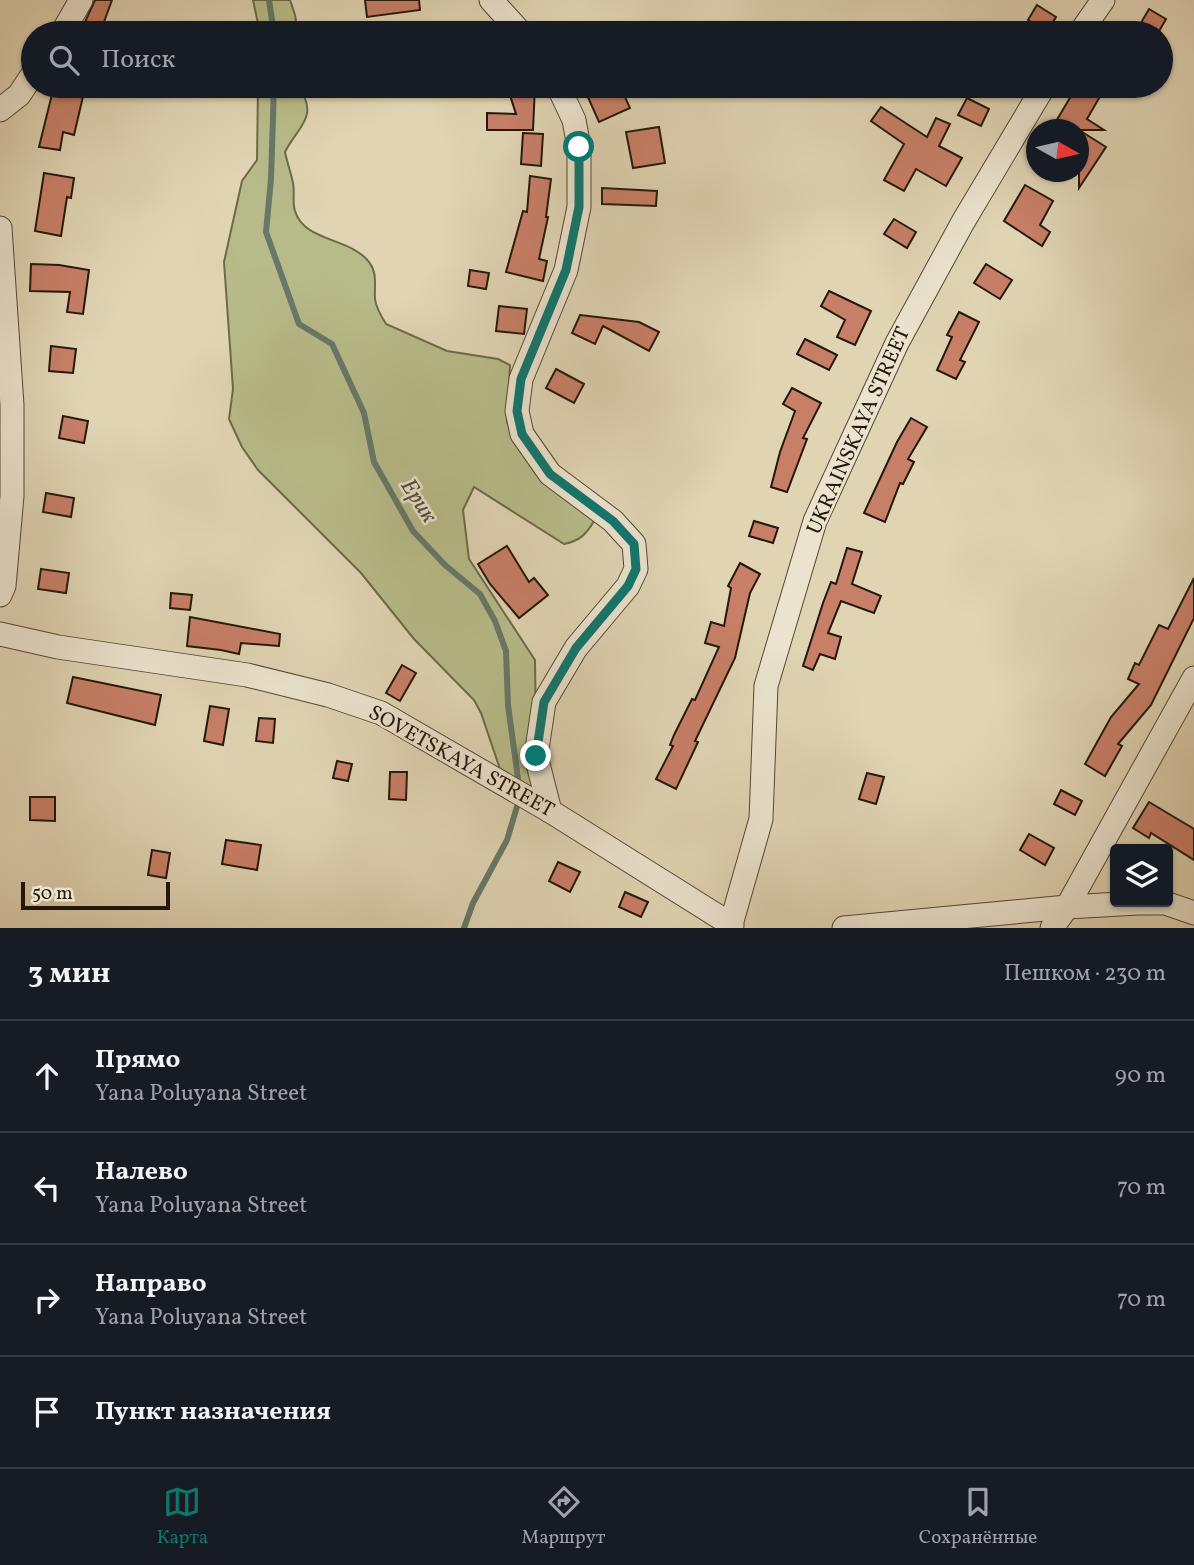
<!DOCTYPE html>
<html lang="ru">
<head>
<meta charset="utf-8">
<style>
  body { margin:0; font-family:Vollkorn,serif; background:#242831; color:#f1f3f6 }
  .controls { position:absolute; right:21px; bottom:21px; display:grid; overflow:hidden; border-radius:7px; box-shadow:0 2px 5px #0004 }
  .controls button { width:63px; height:63px; display:grid; place-items:center; padding:0; border:0; border-bottom:2px solid #363941; background:#171b24; color:#f1f3f6; font:35px sans-serif }
  .compass { position:absolute; left:1026px; top:119px; width:63px; height:63px; border-radius:50%; background:#171b24; box-shadow:0 2px 5px #0004; rotate:98deg }
  .scale { position:absolute; left:21px; bottom:18px; width:149px; box-sizing:border-box; padding-left:7px; border:4px solid #231809; border-top:0; font-size:19px; line-height:24px; white-space:nowrap; color:#231809; -webkit-text-stroke:5px #ebe3ce; paint-order:stroke }
  .stop { position:absolute; width:21px; height:21px; margin:-16px; border:5px solid #0f766e; border-radius:50%; background:#fff }
  .stop.end { background:#0f766e; border-color:#fff; box-shadow:0 2px 7px #0008 }
  .list { margin:0; padding:0; list-style:none }
  h2 { display:flex; justify-content:space-between; align-items:center; height:91px; margin:0; padding:0 28px; font-size:30px }
  h2 small { font-size:23px; font-weight:400; color:#9ea1a6 }
  .list li { display:grid; grid-template-columns:46px 1fr auto; gap:21px; align-items:center; box-sizing:border-box; height:112px; padding:0 28px; border-top:2px solid #363941 }
  .list b { display:block; font-size:26px; white-space:nowrap }
  .list p { margin:0; font-size:23px; white-space:nowrap; color:#9ea1a6 }
  .list em { font-size:23px; font-style:normal; color:#9ea1a6 }
  .icon { flex:none; width:38px; height:38px; fill:none; stroke:currentColor; stroke-width:2; stroke-linecap:round; stroke-linejoin:round }
  .map { position:relative; flex:none; width:1194px; height:928px; overflow:hidden }
  .search { position:absolute; background:#171b24; box-shadow:0 2px 5px #0004; left:21px; right:21px; top:21px; height:77px; display:flex; align-items:center; gap:18px; box-sizing:border-box; padding:0 24px; border-radius:38px; color:#9ea1a6; font-size:26px }
  .sheet { height:539px; background:#171b24 }
  nav { display:flex; justify-content:space-around; align-items:center; box-sizing:border-box; height:98px; border-top:2px solid #363941; background:#171b24; font-size:19px; color:#9ea1a6 }
  nav a { display:grid; justify-items:center; gap:4px }
  nav .on { color:#0f766e }
  .map>svg:first-child { display:block }
  .green { fill:#b7bb89; stroke:#6d6a49; stroke-width:2 }
  .lines { fill:none; stroke-linecap:round; stroke-linejoin:round }
  .stream { stroke:#677869; stroke-width:6 }
  .building { fill:#c87f68; stroke:#231809; stroke-width:2 }
  .minor-casing { stroke:#524734; stroke-width:25 }
  .minor { stroke:#ebe3ce; stroke-width:23 }
  .route { stroke:#0f766e; stroke-width:9 }
  .labels { text-anchor:middle; dominant-baseline:central; stroke-width:5; stroke-linejoin:round; paint-order:stroke }
  .street-label { font-size:21px; fill:#231809; stroke:#ebe3ce }
  .water-label { font-size:23px; font-style:italic; fill:#4b5041; stroke:#ebe3ce }
</style>
</head>
<body>
<div class="map">
<svg width="1194" height="928" viewBox="0 0 1194 928">
  <rect width="100%" height="100%" fill="#e0d4b3"/>
  <filter id="stains"><feTurbulence type="fractalNoise" baseFrequency=".00286" numOctaves="4"/><feColorMatrix values="0 0 0 0 .2 0 0 0 0 .09 0 0 0 0 .02 0 0 0 .5 -.17"/></filter>
  <radialGradient id="worn" r=".72"><stop offset=".6" stop-color="#630" stop-opacity="0"/><stop offset="1" stop-color="#630" stop-opacity=".3"/></radialGradient>
  <g class="green">
    <path d="M 253,0 L 290,0 L 295,15 L 298,33 L 260,33 Z"/>
    <path d="M 258,86 L 298,86 C 320,117 298,126 285,152 C 287,162 291,173 293,183 C 295,192 292,202 295,211 C 304,242 350,237 369,262 C 378,274 374,285 375,299 C 376,308 381,316 386,324 L 447,351 L 498,359 L 510,365 L 507,422 L 512,434 L 588,509 L 594,521 C 586,535 579,541 564,544 L 474,487 L 463,510 L 469,559 L 535,660 L 537,799 L 501,772 L 481,713 L 474,700 L 414,639 L 361,573 L 258,470 L 242,447 L 229,419 L 233,389 L 224,262 L 242,181 L 257,160 Z"/>
  </g>
  <g class="lines">
    <g class="stream">
      <path d="M 269,0 L 274,33"/>
      <path d="M 274,86 L 271,179 L 266,232 L 299,324 L 332,344 L 364,413 L 374,462 L 413,531 L 445,565 L 480,594 L 495,621 L 506,651 L 508,705 L 519,786"/>
      <path d="M 464,928 L 473,903 L 507,840 L 519,800"/>
    </g>
  </g>
  <g class="building">
    <path d="M 95,0 L 112,0 L 100,33 L 80,33 Z"/>
    <path d="M 365,0 L 419,0 L 420,10 L 367,17 Z"/>
    <path d="M 1037,5 L 1056,17 L 1047,32 L 1028,20 Z"/>
    <path d="M 1149,9 L 1166,19 L 1158,33 L 1135,33 Z"/>
    <path d="M 54,86 L 85,88 L 74,135 L 63,132 L 60,150 L 39,147 Z"/>
    <path d="M 507,86 L 535,86 L 533,130 L 487,130 L 487,113 L 516,114 Z"/>
    <path d="M 583,86 L 620,86 L 630,108 L 599,122 Z"/>
    <path d="M 1077,86 L 1106,86 L 1087,119 L 1104,130 L 1065,130 L 1055,123 Z"/>
    <path d="M 967,98 L 989,109 L 981,126 L 958,115 Z"/>
    <path d="M 881,107 L 927,137 L 936,118 L 950,124 L 939,146 L 962,158 L 946,186 L 916,169 L 904,191 L 884,180 L 904,144 L 871,121 Z"/>
    <path d="M 659,127 L 665,163 L 633,168 L 626,132 Z"/>
    <path d="M 1079,130 L 1106,147 L 1079,188 Z"/>
    <path d="M 523,133 L 543,134 L 541,166 L 521,164 Z"/>
    <path d="M 44,173 L 74,178 L 71,198 L 67,197 L 61,236 L 35,231 Z"/>
    <path d="M 530,176 L 551,179 L 546,217 L 548,217 L 539,259 L 547,261 L 543,281 L 506,272 L 523,211 L 527,212 Z"/>
    <path d="M 1025,185 L 1053,201 L 1040,225 L 1050,232 L 1042,246 L 1004,221 Z"/>
    <path d="M 602,188 L 657,191 L 656,206 L 602,204 Z"/>
    <path d="M 894,219 L 916,232 L 907,248 L 884,234 Z"/>
    <path d="M 31,264 L 59,265 L 89,270 L 83,314 L 67,312 L 70,292 L 30,291 Z"/>
    <path d="M 986,264 L 1012,280 L 1000,299 L 974,283 Z"/>
    <path d="M 470,270 L 489,273 L 486,289 L 468,286 Z"/>
    <path d="M 829,291 L 871,311 L 855,345 L 837,337 L 845,320 L 821,306 Z"/>
    <path d="M 499,306 L 527,309 L 524,334 L 496,331 Z"/>
    <path d="M 959,312 L 979,322 L 960,360 L 965,362 L 956,379 L 937,370 L 952,337 L 947,335 Z"/>
    <path d="M 580,315 L 639,322 L 659,332 L 649,351 L 603,326 L 595,344 L 572,333 Z"/>
    <path d="M 805,339 L 837,355 L 829,370 L 797,354 Z"/>
    <path d="M 51,346 L 76,349 L 73,373 L 49,371 Z"/>
    <path d="M 556,369 L 584,384 L 574,403 L 546,388 Z"/>
    <path d="M 792,388 L 821,403 L 803,438 L 807,439 L 787,492 L 771,487 L 780,452 L 795,411 L 783,404 Z"/>
    <path d="M 63,416 L 88,421 L 84,443 L 59,438 Z"/>
    <path d="M 911,418 L 927,427 L 908,459 L 914,462 L 903,484 L 900,483 L 885,522 L 864,513 L 897,442 Z"/>
    <path d="M 46,493 L 74,498 L 71,517 L 43,512 Z"/>
    <path d="M 754,521 L 778,528 L 773,543 L 749,536 Z"/>
    <path d="M 507,546 L 529,582 L 534,578 L 548,595 L 519,618 L 490,584 L 478,564 Z"/>
    <path d="M 847,548 L 862,552 L 852,584 L 881,596 L 874,613 L 841,601 L 828,633 L 841,637 L 835,659 L 820,654 L 813,670 L 803,666 L 823,603 L 831,582 L 836,584 Z"/>
    <path d="M 740,563 L 760,574 L 750,593 L 735,658 L 695,741 L 698,742 L 676,789 L 656,779 L 673,746 L 670,745 L 674,735 L 692,699 L 695,700 L 719,647 L 705,643 L 711,622 L 724,626 L 731,588 L 728,586 Z"/>
    <path d="M 41,569 L 69,573 L 66,593 L 38,589 Z"/>
    <path d="M 1194,578 L 1194,618 L 1151,705 L 1118,744 L 1122,746 L 1105,776 L 1085,764 L 1111,717 L 1139,684 L 1128,679 L 1135,663 L 1139,665 L 1159,625 L 1168,629 Z"/>
    <path d="M 171,593 L 192,595 L 190,610 L 170,608 Z"/>
    <path d="M 190,617 L 280,634 L 279,646 L 241,643 L 239,654 L 221,650 L 187,646 Z"/>
    <path d="M 402,665 L 416,673 L 400,701 L 386,693 Z"/>
    <path d="M 73,677 L 161,695 L 155,725 L 67,703 Z"/>
    <path d="M 210,706 L 229,709 L 223,745 L 204,741 Z"/>
    <path d="M 259,718 L 275,719 L 273,743 L 256,741 Z"/>
    <path d="M 337,761 L 352,764 L 348,781 L 333,778 Z"/>
    <path d="M 390,772 L 407,772 L 406,800 L 389,799 Z"/>
    <path d="M 867,773 L 884,777 L 876,804 L 859,799 Z"/>
    <path d="M 1061,790 L 1082,801 L 1075,815 L 1054,804 Z"/>
    <path d="M 30,797 L 55,797 L 55,821 L 30,820 Z"/>
    <path d="M 1149,802 L 1194,829 L 1194,860 L 1151,833 L 1149,838 L 1133,828 Z"/>
    <path d="M 1029,834 L 1054,848 L 1045,865 L 1020,850 Z"/>
    <path d="M 226,840 L 261,845 L 257,870 L 222,864 Z"/>
    <path d="M 152,850 L 170,853 L 166,878 L 148,875 Z"/>
    <path d="M 558,862 L 580,872 L 570,892 L 549,881 Z"/>
    <path d="M 625,892 L 648,902 L 641,917 L 619,907 Z"/>
  </g>
  <g class="lines">
    <g class="minor-casing">
      <g id="minor">
        <path d="M 491,0 L 521,33"/>
        <path d="M 62,33 L 81,0"/>
        <path d="M 1080,33 L 1103,0"/>
        <path d="M 0,110 L 19,95 L 33,74"/>
        <path d="M 0,228 L 12,405 L 12,496 L 4,586 L 0,595"/>
        <path d="M 0,634 L 58,647 L 247,675 L 328,695 L 381,713 L 550,811 L 732,925"/>
        <path d="M 550,811 L 536,756 L 544,702 L 576,648 L 628,586 L 636,569 L 634,544 L 613,521 L 550,474 L 522,434 L 517,411 L 521,379 L 566,270 L 579,207 L 579,147 L 574,120 L 558,86"/>
        <path d="M 730,928 L 761,819 L 766,686 L 815,521 L 897,343 L 963,222 L 1044,86"/>
        <path d="M 844,928 L 1067,907 L 1138,903 L 1165,903 L 1194,913"/>
        <path d="M 1052,928 L 1067,907 L 1194,678"/>
      </g>
    </g>
    <use href="#minor" class="minor"/>
  </g>
  <g class="lines">
    <path class="route" d="M 536,756 L 544,702 L 576,648 L 628,586 L 636,569 L 634,544 L 613,521 L 550,474 L 522,434 L 517,411 L 521,379 L 566,270 L 579,207 L 579,147"/>
  </g>
  <g class="labels">
    <g class="street-label">
      <text transform="translate(859 431) rotate(-66)">UKRAINSKAYA STREET</text>
      <text transform="translate(461 762) rotate(29)">SOVETSKAYA STREET</text>
    </g>
    <g class="water-label">
      <text transform="translate(418 501) rotate(57)">Ерик</text>
    </g>
  </g>
  <rect width="100%" height="100%" filter="url(#stains)"/>
  <rect width="100%" height="100%" fill="url(#worn)"/>
</svg>
<div class="controls">
<button><svg class="icon" aria-label="layers" viewBox="0 0 24 24"><path d="M12 4l9 5-9 5-9-5zM3 14l9 5 9-5"/></svg></button>
</div>
<svg class="compass" viewBox="-18 -18 36 36"><path d="M0-13l5 13h-10z" fill="#e53935"/><path d="M0 13l5-13h-10z" fill="#9ea1a6"/></svg>
<div class="scale">50 m</div>
<div class="stop" style="left:579px;top:147px"></div>
<div class="stop end" style="left:536px;top:756px"></div>
<div class="search"><svg class="icon" aria-label="search" viewBox="0 0 24 24"><circle cx="10" cy="10" r="6"/><path d="M15 15l6 6"/></svg>Поиск</div>
</div>
<section class="sheet">
<h2>3 мин<small>Пешком · 230 m</small></h2>
<ul class="list">
<li><svg class="icon" aria-label="ahead" viewBox="0 0 24 24"><path d="M12 20V5M6 11l6-6 6 6"/></svg><div><b>Прямо</b><p>Yana Poluyana Street</p></div><em>90 m</em></li>
<li><svg class="icon" aria-label="left" viewBox="0 0 24 24"><path d="M17 20v-9H6M10 6l-5 5 5 5"/></svg><div><b>Налево</b><p>Yana Poluyana Street</p></div><em>70 m</em></li>
<li><svg class="icon" aria-label="right" viewBox="0 0 24 24"><path d="M7 20v-9h11M14 6l5 5-5 5"/></svg><div><b>Направо</b><p>Yana Poluyana Street</p></div><em>70 m</em></li>
<li><svg class="icon" aria-label="arrive" viewBox="0 0 24 24"><path d="M6 21V4h12l-3 4 3 4H6"/></svg><div><b>Пункт назначения</b></div></li>
</ul>
</section>
<nav>
<a class="on"><svg class="icon" aria-label="map" viewBox="0 0 24 24"><path d="M3 6l6-2 6 2 6-2v14l-6 2-6-2-6 2zM9 4v14M15 6v14"/></svg>Карта</a>
<a><svg class="icon" aria-label="directions" viewBox="0 0 24 24"><path d="M12 3l9 9-9 9-9-9zM9 14v-3h6M13 9l2 2-2 2"/></svg>Маршрут</a>
<a><svg class="icon" aria-label="saved" viewBox="0 0 24 24"><path d="M7 4h10v16l-5-4-5 4z"/></svg>Сохранённые</a>
</nav>
</body>
</html>
